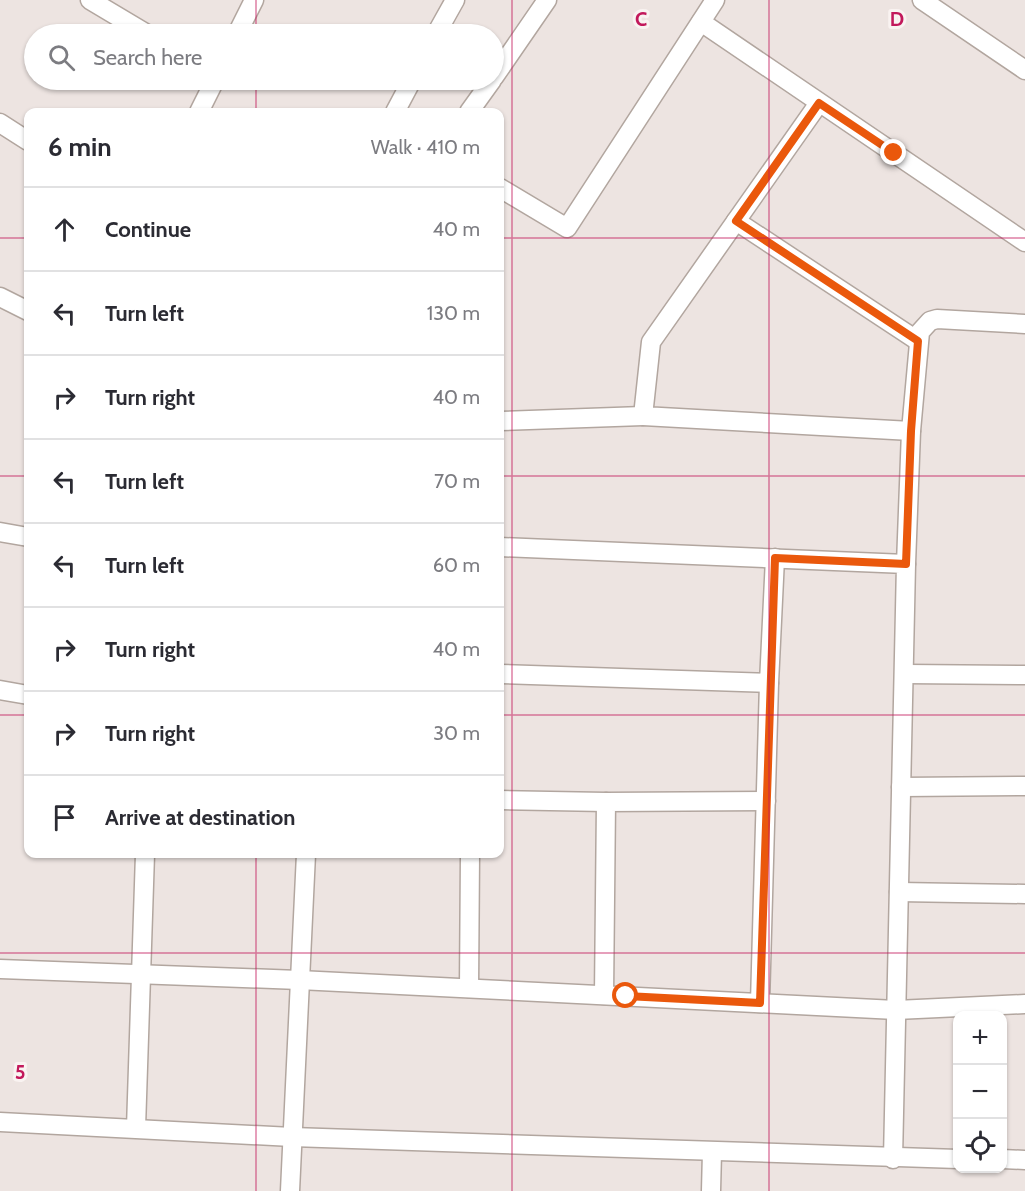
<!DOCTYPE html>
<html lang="en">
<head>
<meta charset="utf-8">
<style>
  body { margin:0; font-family:Cabin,sans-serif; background:#f7f7f7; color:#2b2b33 }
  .controls { position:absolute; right:18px; bottom:18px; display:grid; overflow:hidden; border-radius:12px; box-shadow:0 2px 4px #0004 }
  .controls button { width:54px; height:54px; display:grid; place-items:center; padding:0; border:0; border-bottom:2px solid #e1e1e2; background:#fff; color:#2b2b33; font:30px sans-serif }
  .stop { position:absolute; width:18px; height:18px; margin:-14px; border:4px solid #ea580c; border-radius:50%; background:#fff }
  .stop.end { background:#ea580c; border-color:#fff; box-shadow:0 2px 6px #0008 }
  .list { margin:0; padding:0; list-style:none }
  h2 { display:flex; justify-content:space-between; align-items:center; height:78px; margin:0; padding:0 24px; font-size:26px }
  h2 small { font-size:20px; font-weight:400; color:#7c7c81 }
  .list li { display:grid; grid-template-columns:39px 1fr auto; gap:18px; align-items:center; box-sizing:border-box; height:84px; padding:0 24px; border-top:2px solid #e1e1e2 }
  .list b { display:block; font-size:22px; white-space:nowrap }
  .list em { font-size:20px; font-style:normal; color:#7c7c81 }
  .icon { flex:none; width:33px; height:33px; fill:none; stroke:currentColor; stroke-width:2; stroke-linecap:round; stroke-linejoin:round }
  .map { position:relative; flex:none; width:1025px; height:1191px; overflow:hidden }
  .search { position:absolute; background:#fff; box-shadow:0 2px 4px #0004; left:24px; top:24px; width:480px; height:66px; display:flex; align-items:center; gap:15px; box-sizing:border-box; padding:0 21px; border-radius:33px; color:#7c7c81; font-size:22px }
  .panel { position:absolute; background:#fff; box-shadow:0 2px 4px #0004; left:24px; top:108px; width:480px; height:750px; border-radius:12px }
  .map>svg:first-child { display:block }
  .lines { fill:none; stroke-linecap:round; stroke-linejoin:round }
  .minor-casing { stroke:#b2a69f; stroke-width:21 }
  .minor { stroke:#fff; stroke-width:18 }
  .route { stroke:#ea580c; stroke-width:8 }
  .grid { fill:none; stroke:#c2185b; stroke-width:1.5; stroke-opacity:0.55 }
  .grid-label { font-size:20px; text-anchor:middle; font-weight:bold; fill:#c2185b; stroke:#f9f3f1; stroke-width:6; stroke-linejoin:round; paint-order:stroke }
</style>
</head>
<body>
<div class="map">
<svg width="1025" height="1191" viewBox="0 0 1025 1191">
  <rect width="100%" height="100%" fill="#ede4e1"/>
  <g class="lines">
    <g class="minor-casing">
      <g id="minor">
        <path d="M 90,0 L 147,34"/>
        <path d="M 922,0 L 1025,70"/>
        <path d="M 701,22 L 1025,242"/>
        <path d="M 237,34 L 254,0"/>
        <path d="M 436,34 L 455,0"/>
        <path d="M 494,77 L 547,0"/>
        <path d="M 819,103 L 651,342 L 643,416 L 911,431"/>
        <path d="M 199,112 L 215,80"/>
        <path d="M 395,112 L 412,80"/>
        <path d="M 469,112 L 492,80"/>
        <path d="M 0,123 L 28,141"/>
        <path d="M 500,188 L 567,228 L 715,0"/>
        <path d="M 736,221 L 918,341"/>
        <path d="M 0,297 L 28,311"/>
        <path d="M 500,421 L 643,416"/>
        <path d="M 0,532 L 28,537"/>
        <path d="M 500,547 L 906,564 L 893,1159"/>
        <path d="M 906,564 L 911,431 L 920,332 L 930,321 L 937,319 L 1025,324"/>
        <path d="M 500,674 L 769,683 L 775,558"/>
        <path d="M 906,674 L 1025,675"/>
        <path d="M 0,690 L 28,695"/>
        <path d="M 901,787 L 1025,786"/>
        <path d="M 500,800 L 606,802"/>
        <path d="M 899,892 L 1025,894"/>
        <path d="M 0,969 L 299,980 L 896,1010 L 1025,1004"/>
        <path d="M 469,988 L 470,854"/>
        <path d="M 604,995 L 606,802 L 766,801"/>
        <path d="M 760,1003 L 769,683"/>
        <path d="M 0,1122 L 292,1137 L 958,1159"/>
        <path d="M 136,1128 L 145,854"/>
        <path d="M 1002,1159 L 1025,1160"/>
        <path d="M 290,1191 L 306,854"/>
        <path d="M 711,1191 L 712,1152"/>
      </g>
    </g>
    <use href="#minor" class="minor"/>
  </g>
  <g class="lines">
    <path class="route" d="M 626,996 L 760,1003 L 775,558 L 906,564 L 911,431 L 918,341 L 736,221 L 819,103 L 894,153"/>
  </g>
  <path class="grid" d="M 256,0 L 256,34M 512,0 L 512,1191M 769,0 L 769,1191M 256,80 L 256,112M 0,238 L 28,238M 500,238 L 1025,238M 0,476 L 28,476M 500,476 L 1025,476M 0,715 L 28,715M 500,715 L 1025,715M 256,854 L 256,1191M 0,953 L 1025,953"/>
  <g class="grid-label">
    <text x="641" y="26">C</text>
    <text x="897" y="26">D</text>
    <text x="20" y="1079">5</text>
  </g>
</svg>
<div class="controls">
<button>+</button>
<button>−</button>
<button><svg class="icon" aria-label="locate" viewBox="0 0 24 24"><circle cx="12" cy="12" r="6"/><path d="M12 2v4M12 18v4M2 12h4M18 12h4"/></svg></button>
</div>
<div class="stop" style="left:626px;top:996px"></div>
<div class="stop end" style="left:894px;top:153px"></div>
<div class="search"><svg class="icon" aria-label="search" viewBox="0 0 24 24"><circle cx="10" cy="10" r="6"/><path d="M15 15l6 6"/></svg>Search here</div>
<section class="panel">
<h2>6 min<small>Walk · 410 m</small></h2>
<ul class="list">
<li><svg class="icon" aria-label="ahead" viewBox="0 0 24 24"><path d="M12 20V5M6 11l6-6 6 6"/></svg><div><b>Continue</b></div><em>40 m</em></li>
<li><svg class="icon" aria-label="left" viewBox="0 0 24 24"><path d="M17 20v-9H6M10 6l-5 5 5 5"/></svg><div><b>Turn left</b></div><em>130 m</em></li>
<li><svg class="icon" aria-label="right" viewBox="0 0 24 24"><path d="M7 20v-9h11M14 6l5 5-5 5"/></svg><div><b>Turn right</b></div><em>40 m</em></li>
<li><svg class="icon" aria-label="left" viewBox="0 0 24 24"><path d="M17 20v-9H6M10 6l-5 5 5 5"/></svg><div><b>Turn left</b></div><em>70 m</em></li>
<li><svg class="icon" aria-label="left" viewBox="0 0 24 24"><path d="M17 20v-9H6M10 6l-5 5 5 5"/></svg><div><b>Turn left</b></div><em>60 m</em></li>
<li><svg class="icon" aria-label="right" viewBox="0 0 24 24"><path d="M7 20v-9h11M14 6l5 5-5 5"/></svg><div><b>Turn right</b></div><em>40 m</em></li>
<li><svg class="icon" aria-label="right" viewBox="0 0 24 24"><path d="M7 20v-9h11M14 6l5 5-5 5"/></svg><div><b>Turn right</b></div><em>30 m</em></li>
<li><svg class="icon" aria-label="arrive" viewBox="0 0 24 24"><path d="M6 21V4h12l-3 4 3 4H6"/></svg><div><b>Arrive at destination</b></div></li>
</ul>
</section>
</div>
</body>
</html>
